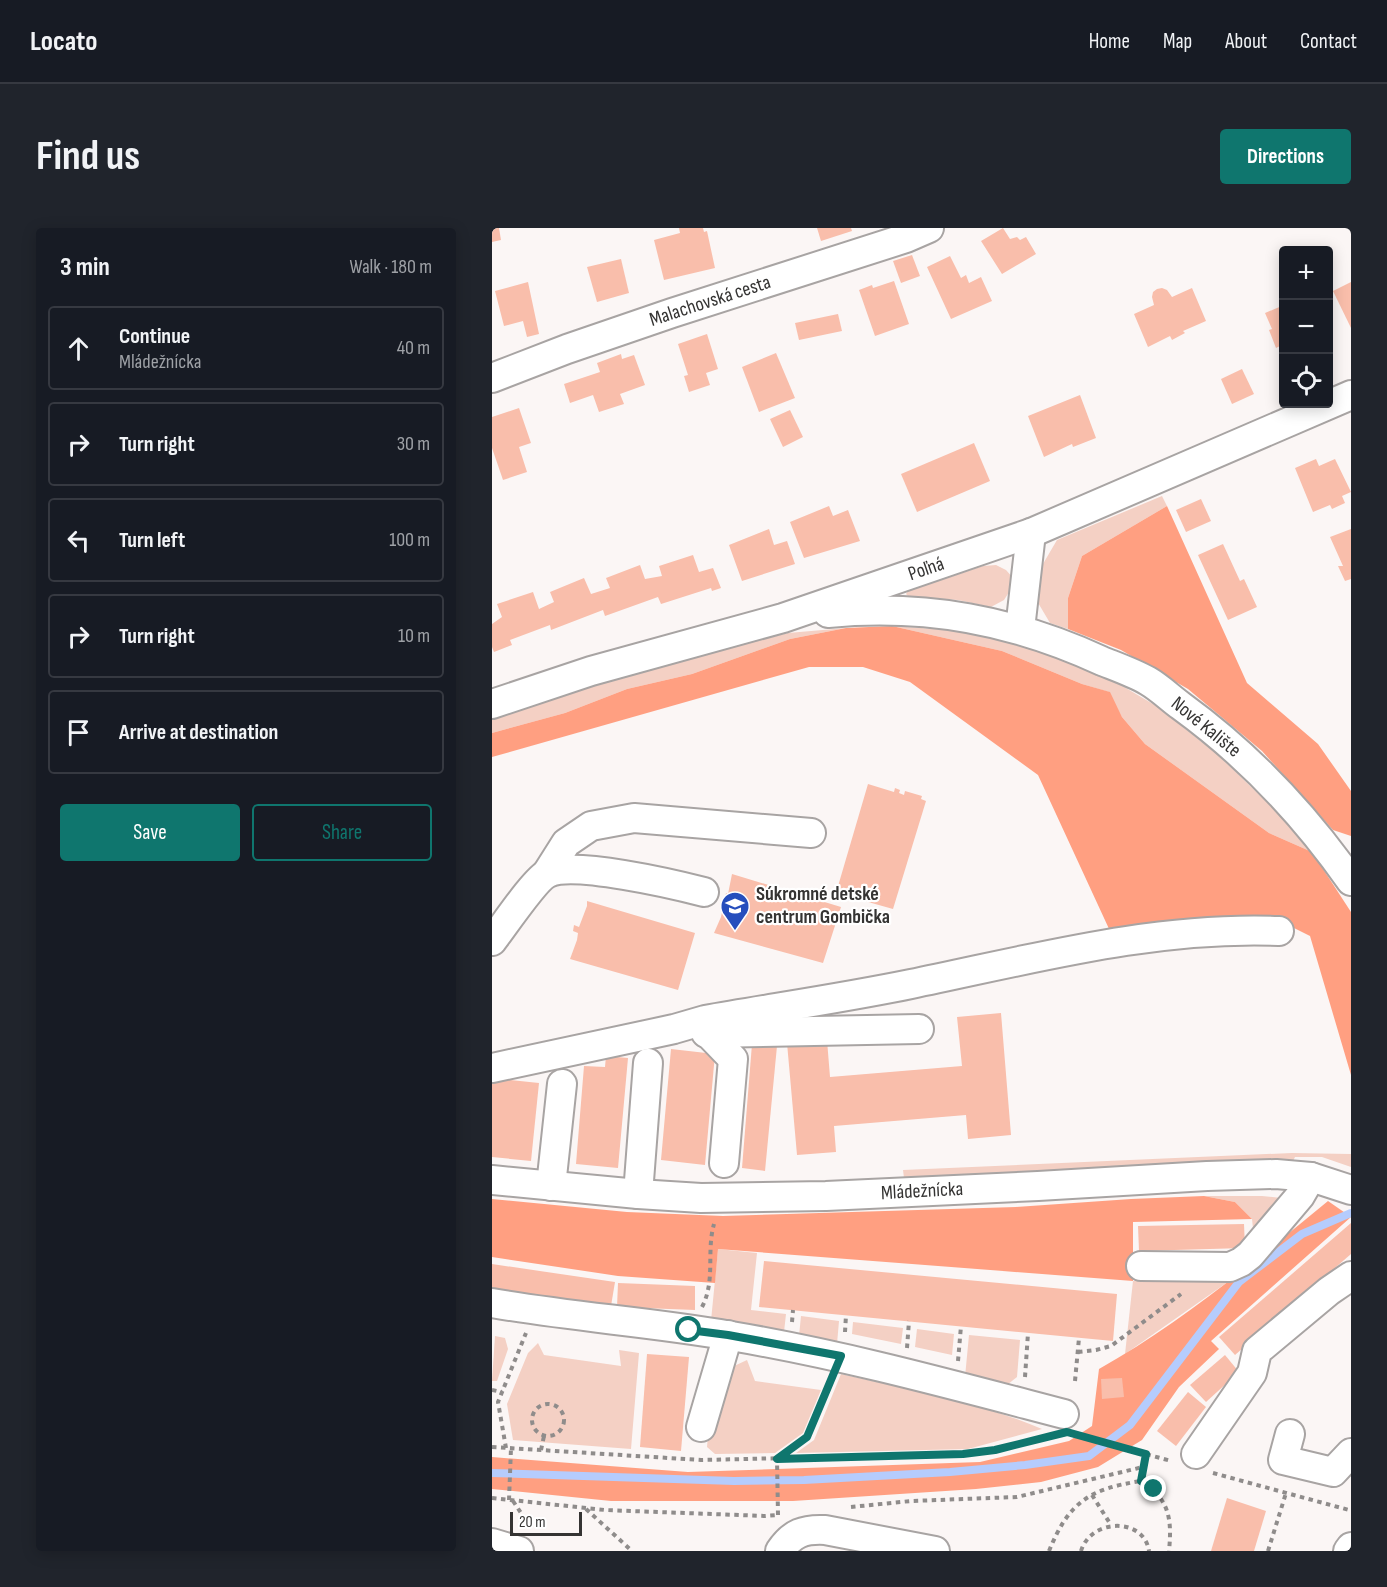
<!DOCTYPE html>
<html lang="en">
<head>
<meta charset="utf-8">
<style>
  body { margin:0; font-family:"Sofia Sans Condensed",sans-serif; background:#20242c; color:#f1f3f6 }
  .controls { position:absolute; right:18px; top:18px; display:grid; overflow:hidden; border-radius:6px; box-shadow:0 3px 15px #0003 }
  .controls button { width:54px; height:54px; display:grid; place-items:center; padding:0; border:0; border-bottom:2px solid #363941; background:#171b24; color:#f1f3f6; font:30px sans-serif }
  .scale { position:absolute; left:18px; bottom:15px; width:72px; box-sizing:border-box; padding-left:6px; border:3px solid #353433; border-top:0; font-size:16px; line-height:21px; white-space:nowrap; color:#353433; -webkit-text-stroke:4px #fff; paint-order:stroke }
  .stop { position:absolute; width:18px; height:18px; margin:-14px; border:4px solid #0f766e; border-radius:50%; background:#fff }
  .stop.end { background:#0f766e; border-color:#fff; box-shadow:0 2px 6px #0008 }
  .list { margin:0; padding:0; list-style:none }
  h2 { display:flex; justify-content:space-between; align-items:center; height:78px; margin:0; padding:0 24px; font-size:26px }
  h2 small { font-size:20px; font-weight:400; color:#9ea1a6 }
  .list li { display:grid; grid-template-columns:39px 1fr auto; gap:18px; align-items:center; box-sizing:border-box; height:84px; margin:0 12px 12px; padding:0 12px; border:2px solid #363941; border-radius:6px }
  .list b { display:block; font-size:22px; white-space:nowrap }
  .list p { margin:0; font-size:20px; white-space:nowrap; color:#9ea1a6 }
  .list em { font-size:20px; font-style:normal; color:#9ea1a6 }
  .actions { display:flex; gap:12px; padding:18px 24px }
  .actions a { flex:1; padding:14px 0; border:2px solid #0f766e; border-radius:6px; text-align:center; font-size:21px; color:#0f766e }
  .actions .main { background:#0f766e; color:#fff }
  .icon { flex:none; width:33px; height:33px; fill:none; stroke:currentColor; stroke-width:2; stroke-linecap:round; stroke-linejoin:round }
  .map { position:relative; flex:none; width:859px; height:1323px; overflow:hidden; border-radius:6px }
  header { display:flex; align-items:center; gap:36px; box-sizing:border-box; height:84px; padding:0 30px; background:#171b24; border-bottom:2px solid #363941 }
  header strong { font-size:28px }
  nav { display:flex; gap:33px; margin-inline-start:auto; font-size:21px }
  .intro { display:flex; align-items:center; justify-content:space-between; box-sizing:border-box; height:144px; padding:0 36px }
  h1 { margin:0; font-size:42px }
  .button { padding:15px 27px; border-radius:6px; background:#0f766e; color:#fff; font-size:21px; font-weight:700 }
  main { display:flex; gap:36px; padding:0 36px }
  aside { flex:1; background:#171b24; border-radius:6px; box-shadow:0 3px 15px #0003 }
  .map>svg:first-child { display:block }
  .green { fill:#f4d0c4 }
  .forest { fill:#ff9f81 }
  .lines { fill:none; stroke-linecap:round; stroke-linejoin:round }
  .stream { stroke:#b5ccfd; stroke-width:8 }
  .building { fill:#f9beab }
  .minor-casing { stroke:#a8a4a3; stroke-width:32 }
  .path { stroke:#8f8c8b; stroke-width:4; stroke-dasharray:4.5 4.5; stroke-linecap:butt }
  .minor { stroke:#fff; stroke-width:28 }
  .route { stroke:#0f766e; stroke-width:8 }
  .labels { text-anchor:middle; dominant-baseline:central; stroke-width:4.5; stroke-linejoin:round; paint-order:stroke }
  .street-label { font-size:20px; fill:#353433; stroke:#fff }
  .poi-label { font-size:20px; font-weight:bold; fill:#353433; stroke:#fff; text-anchor:start }
</style>
</head>
<body>
<header>
<strong>Locato</strong>
<nav><a>Home</a><a>Map</a><a>About</a><a>Contact</a></nav>
</header>
<div class="intro"><h1>Find us</h1><a class="button">Directions</a></div>
<main>
<aside>
<h2>3 min<small>Walk · 180 m</small></h2>
<ul class="list">
<li><svg class="icon" aria-label="ahead" viewBox="0 0 24 24"><path d="M12 20V5M6 11l6-6 6 6"/></svg><div><b>Continue</b><p>Mládežnícka</p></div><em>40 m</em></li>
<li><svg class="icon" aria-label="right" viewBox="0 0 24 24"><path d="M7 20v-9h11M14 6l5 5-5 5"/></svg><div><b>Turn right</b></div><em>30 m</em></li>
<li><svg class="icon" aria-label="left" viewBox="0 0 24 24"><path d="M17 20v-9H6M10 6l-5 5 5 5"/></svg><div><b>Turn left</b></div><em>100 m</em></li>
<li><svg class="icon" aria-label="right" viewBox="0 0 24 24"><path d="M7 20v-9h11M14 6l5 5-5 5"/></svg><div><b>Turn right</b></div><em>10 m</em></li>
<li><svg class="icon" aria-label="arrive" viewBox="0 0 24 24"><path d="M6 21V4h12l-3 4 3 4H6"/></svg><div><b>Arrive at destination</b></div></li>
</ul>
<div class="actions"><a class="main">Save</a><a>Share</a></div>
</aside>
<div class="map">
<svg width="859" height="1323" viewBox="0 0 859 1323">
  <rect width="100%" height="100%" fill="#fbf6f5"/>
  <g class="green">
    <path d="M 670,268 L 675,278 L 590,328 L 576,370 L 576,401 L 558,395 L 545,373 L 548,341 L 565,312 Z"/>
    <path d="M 504,337 L 514,342 L 521,350 L 519,361 L 512,372 L 499,379 L 466,372 L 417,369 L 414,366 L 416,363 L 491,338 Z"/>
    <path d="M 400,398 L 472,403 L 534,416 L 622,453 L 666,479 L 725,526 L 778,577 L 820,624 L 777,605 L 653,516 L 630,489 L 617,464 L 590,456 L 510,423 Z"/>
    <path d="M 354,400 L 298,411 L 200,446 L 135,461 L 73,485 L 0,505 L 0,492 L 62,470 L 192,431 L 296,405 Z"/>
    <path d="M 800,925 L 859,926 L 859,939 L 830,929 L 803,929 L 801,933 L 752,933 L 663,939 L 412,950 L 411,942 Z"/>
    <path d="M 712,968 L 770,968 L 799,971 L 762,1010 L 760,991 L 743,974 Z"/>
    <path d="M 226,1021 L 265,1025 L 259,1082 L 294,1086 L 292,1104 L 219,1093 Z"/>
    <path d="M 740,1051 L 633,1126 L 641,1053 Z"/>
    <path d="M 309,1088 L 347,1093 L 345,1116 L 307,1108 Z"/>
    <path d="M 361,1094 L 411,1100 L 409,1116 L 360,1106 Z"/>
    <path d="M 425,1101 L 462,1106 L 460,1127 L 423,1119 Z"/>
    <path d="M 477,1107 L 528,1112 L 525,1149 L 511,1160 L 473,1149 Z"/>
    <path d="M 3,1108 L 13,1110 L 16,1121 L 5,1153 L 0,1153 Z"/>
    <path d="M 46,1115 L 52,1127 L 129,1138 L 127,1122 L 147,1125 L 139,1221 L 21,1212 L 15,1176 L 36,1125 Z"/>
    <path d="M 255,1132 L 263,1153 L 329,1162 L 311,1205 L 283,1225 L 223,1226 L 215,1219 L 217,1196 L 240,1139 Z"/>
    <path d="M 349,1146 C 416,1161 486,1174 550,1201 L 476,1221 L 304,1225 L 322,1212 Z"/>
  </g>
  <g class="forest">
    <path d="M 675,278 L 755,455 L 826,516 L 859,563 L 859,608 L 841,602 L 770,523 L 696,461 L 629,422 L 576,401 L 576,370 L 590,328 Z"/>
    <path d="M 400,398 L 510,423 L 590,456 L 618,464 L 630,489 L 653,516 L 777,605 L 820,624 L 859,684 L 859,847 L 818,708 L 784,691 L 618,703 L 546,547 L 418,454 L 371,439 L 317,439 L 0,529 L 0,505 L 73,485 L 135,461 L 200,446 L 298,411 L 354,400 Z"/>
    <path d="M 712,968 L 743,974 L 760,991 L 641,994 L 641,1053 L 226,1021 L 223,1055 L 126,1048 L 0,1029 L 0,971 L 135,984 L 231,988 L 524,979 L 639,971 Z"/>
    <path d="M 836,973 L 859,989 L 719,1113 L 727,1121 L 687,1159 L 650,1212 L 606,1239 L 549,1254 L 484,1261 L 301,1273 L 119,1273 L 0,1261 L 0,1229 L 196,1244 L 488,1234 L 577,1213 L 600,1198 L 607,1141 C 689,1095 763,1033 836,973 Z"/>
  </g>
  <g class="lines">
    <path class="stream" d="M 0,1245 L 242,1253 L 312,1252 L 458,1244 L 533,1237 L 597,1228 L 638,1197 L 747,1054 L 810,1006 L 859,985"/>
  </g>
  <g class="building">
    <path d="M 0,0 L 7,0 L 9,12 L 0,14 Z"/>
    <path d="M 187,0 L 211,0 L 212,4 L 215,3 L 223,40 L 172,52 L 162,12 L 188,5 Z"/>
    <path d="M 325,0 L 359,0 L 360,3 L 329,13 Z"/>
    <path d="M 511,0 L 518,11 L 525,9 L 528,12 L 534,9 L 544,26 L 510,46 L 489,13 Z"/>
    <path d="M 420,27 L 428,48 L 409,55 L 401,33 Z"/>
    <path d="M 458,28 L 469,50 L 474,47 L 477,55 L 489,49 L 500,73 L 459,91 L 435,39 Z"/>
    <path d="M 129,31 L 137,65 L 105,74 L 95,39 Z"/>
    <path d="M 402,53 L 417,96 L 383,108 L 367,62 L 380,57 L 381,60 Z"/>
    <path d="M 36,54 L 47,106 L 35,109 L 31,93 L 12,98 L 3,63 Z"/>
    <path d="M 859,54 L 859,100 L 841,63 Z"/>
    <path d="M 670,60 L 675,62 L 680,69 L 700,60 L 714,93 L 691,103 L 693,105 L 680,112 L 678,108 L 656,119 L 642,86 L 662,77 L 660,69 L 661,64 L 665,61 Z"/>
    <path d="M 792,77 L 792,116 L 784,120 L 777,102 L 780,101 L 773,85 Z"/>
    <path d="M 346,86 L 350,103 L 307,112 L 303,95 Z"/>
    <path d="M 215,106 L 226,141 L 214,145 L 218,157 L 197,164 L 192,148 L 196,147 L 186,116 Z"/>
    <path d="M 284,125 L 303,170 L 267,184 L 250,139 Z"/>
    <path d="M 129,126 L 130,131 L 142,127 L 153,157 L 128,166 L 132,176 L 107,184 L 101,167 L 78,175 L 72,156 L 108,144 L 105,135 Z"/>
    <path d="M 750,141 L 762,166 L 740,176 L 729,151 Z"/>
    <path d="M 588,167 L 604,210 L 581,219 L 580,216 L 552,229 L 536,188 Z"/>
    <path d="M 27,180 L 39,215 L 27,219 L 35,244 L 11,252 L 0,220 L 0,189 Z"/>
    <path d="M 298,182 L 311,209 L 291,219 L 278,191 Z"/>
    <path d="M 482,215 L 498,253 L 425,284 L 409,246 Z"/>
    <path d="M 824,231 L 827,238 L 843,231 L 859,264 L 850,268 L 853,275 L 840,281 L 838,277 L 821,284 L 803,240 Z"/>
    <path d="M 709,271 L 719,293 L 694,304 L 684,282 Z"/>
    <path d="M 337,278 L 341,288 L 356,282 L 368,313 L 312,330 L 298,294 Z"/>
    <path d="M 277,301 L 282,317 L 295,313 L 303,336 L 250,353 L 237,317 Z"/>
    <path d="M 859,301 L 859,351 L 853,353 L 846,338 L 851,338 L 838,309 Z"/>
    <path d="M 731,316 L 748,353 L 752,351 L 765,379 L 736,392 L 706,327 Z"/>
    <path d="M 201,327 L 207,344 L 221,340 L 229,360 L 220,363 L 219,360 L 169,376 L 166,369 L 113,388 L 111,382 L 59,402 L 58,397 L 18,412 L 20,417 L 2,424 L 0,419 L 0,396 L 10,389 L 5,376 L 41,364 L 47,381 L 62,374 L 58,364 L 92,350 L 99,366 L 118,360 L 114,350 L 148,337 L 153,351 L 170,348 L 167,338 Z"/>
    <path d="M 376,556 L 402,564 L 403,560 L 408,562 L 407,565 L 412,567 L 413,563 L 430,568 L 429,571 L 434,573 L 401,681 L 344,665 Z"/>
    <path d="M 240,646 L 349,679 L 331,735 L 222,705 L 229,689 L 234,665 L 236,666 Z"/>
    <path d="M 95,673 L 203,705 L 186,762 L 78,731 L 85,712 L 86,705 L 81,703 L 82,697 L 87,699 L 95,678 Z"/>
    <path d="M 509,785 L 519,907 L 476,911 L 474,887 L 342,898 L 344,924 L 305,927 L 295,815 L 335,812 L 338,849 L 470,838 L 465,789 Z"/>
    <path d="M 260,816 L 285,818 L 273,943 L 250,940 Z"/>
    <path d="M 179,821 L 223,826 L 213,937 L 169,932 Z"/>
    <path d="M 114,828 L 136,830 L 126,940 L 84,936 L 92,838 L 113,839 Z"/>
    <path d="M 0,850 L 47,855 L 39,933 L 0,929 Z"/>
    <path d="M 859,995 L 859,1026 L 743,1127 L 727,1109 Z"/>
    <path d="M 752,996 L 753,1020 L 647,1023 L 646,998 Z"/>
    <path d="M 272,1033 L 625,1066 L 621,1113 L 267,1079 Z"/>
    <path d="M 0,1036 L 123,1054 L 119,1078 L 0,1061 Z"/>
    <path d="M 126,1055 L 203,1058 L 203,1082 L 125,1079 Z"/>
    <path d="M 155,1126 L 197,1129 L 189,1223 L 148,1219 Z"/>
    <path d="M 733,1127 L 747,1144 L 714,1174 L 698,1157 Z"/>
    <path d="M 630,1150 L 632,1169 L 610,1171 L 609,1151 Z"/>
    <path d="M 696,1164 L 714,1179 L 684,1218 L 665,1203 Z"/>
    <path d="M 735,1270 L 774,1283 L 762,1323 L 719,1323 Z"/>
  </g>
  <g class="lines">
    <g class="minor-casing">
      <g id="minor">
        <path d="M 0,150 L 75,121 L 180,85 L 414,10 L 437,0"/>
        <path d="M 336,385 C 434,376 521,392 610,433 C 625,439 642,445 656,453 C 668,460 678,470 689,478 C 755,526 812,586 859,653"/>
        <path d="M 528,401 L 539,305"/>
        <path d="M 0,476 L 99,443 L 291,390 L 539,305 L 859,167"/>
        <path d="M 55,645 L 74,615 L 99,598 L 142,590 L 319,605"/>
        <path d="M 0,713 C 11,699 43,651 56,645 C 82,633 181,656 212,664"/>
        <path d="M 214,805 L 427,801"/>
        <path d="M 216,805 L 241,831 L 232,935"/>
        <path d="M 0,840 L 182,801 L 213,792 C 281,780 351,770 419,756 C 541,731 662,698 787,703"/>
        <path d="M 0,952 L 146,966 L 209,970 L 334,968 L 546,958 L 715,948 L 784,946 L 819,949 L 859,962"/>
        <path d="M 59,958 L 70,856"/>
        <path d="M 146,966 L 156,835"/>
        <path d="M 649,1038 L 738,1039 L 749,1034 L 758,1027 L 808,968 L 819,949"/>
        <path d="M 0,1075 C 79,1089 160,1094 239,1108 C 352,1127 461,1157 572,1186"/>
        <path d="M 209,1199 L 236,1107"/>
        <path d="M 798,1206 L 791,1232 L 841,1244 L 859,1225"/>
        <path d="M 704,1226 L 760,1145 L 765,1123 L 837,1063 L 859,1048"/>
        <path d="M 0,1315 L 27,1323"/>
        <path d="M 288,1323 C 300,1305 312,1301 333,1302 L 443,1323"/>
        <path d="M 856,1323 L 859,1319"/>
      </g>
    </g>
    <g class="path">
      <path d="M 210,1079 C 224,1052 214,1024 222,996"/>
      <path d="M 300,1094 L 301,1082"/>
      <path d="M 353,1104 L 354,1087"/>
      <path d="M 415,1120 L 417,1093"/>
      <path d="M 586,1124 L 604,1122 L 619,1118 L 689,1066"/>
      <path d="M 466,1133 L 469,1098"/>
      <path d="M 533,1149 L 536,1105"/>
      <path d="M 583,1153 L 587,1110"/>
      <path d="M 0,1162 L 10,1164"/>
      <circle cx="56" cy="1192" r="16"/>
      <path d="M 585,1207 L 679,1233"/>
      <path d="M 0,1219 L 209,1232 L 471,1226 L 503,1222 L 555,1209"/>
      <path d="M 14,1220 L 6,1174 L 34,1105"/>
      <path d="M 49,1222 L 52,1208"/>
      <path d="M 654,1226 L 649,1253 C 678,1271 680,1292 677,1323"/>
      <path d="M 721,1245 L 857,1282"/>
      <path d="M 600,1267 L 619,1297"/>
      <path d="M 0,1270 L 113,1282 L 273,1288 L 286,1287"/>
      <path d="M 17,1272 L 19,1220"/>
      <path d="M 21,1273 L 39,1300"/>
      <path d="M 359,1279 L 419,1273 L 525,1269 L 651,1239"/>
      <path d="M 94,1281 L 140,1323"/>
      <path d="M 286,1287 L 285,1231 L 315,1208 L 339,1155"/>
      <path d="M 557,1323 C 577,1274 597,1261 649,1253"/>
      <path d="M 589,1323 C 599,1290 652,1289 657,1323"/>
      <path d="M 776,1323 L 794,1265"/>
    </g>
    <use href="#minor" class="minor"/>
  </g>
  <g class="lines">
    <path class="route" d="M 197,1102 L 236,1107 L 349,1128 L 315,1209 L 285,1231 L 471,1226 L 503,1222 L 575,1204 L 654,1226 L 649,1253 L 662,1261"/>
  </g>
  <defs>
    <g id="school-pin" transform="scale(1.5)"><path d="M0 17L-7.5 6A9.5 9.5 0 1 1 7.5 6Z" fill="#264ebd" stroke="#fff"/><path d="M0-5L7-2L0 1L-7-2ZM-4 1L0 2.5L4 1V4Q0 6-4 4Z" fill="#fff"/></g>
  </defs>
  <g fill-rule="evenodd">
    <use href="#school-pin" x="243" y="678"/>
  </g>
  <g class="labels">
    <g class="street-label">
      <text transform="translate(218 73) rotate(-18)">Malachovská cesta</text>
      <text transform="translate(434 341) rotate(-19)">Poľná</text>
      <text transform="translate(714 499) rotate(39)">Nové Kalište</text>
      <text transform="translate(430 963) rotate(-3)">Mládežnícka</text>
    </g>
    <g class="poi-label">
      <text x="264" y="666">Súkromné detské<tspan x="264" dy="23">centrum Gombička</tspan></text>
    </g>
  </g>
</svg>
<div class="controls">
<button>+</button>
<button>−</button>
<button><svg class="icon" aria-label="locate" viewBox="0 0 24 24"><circle cx="12" cy="12" r="6"/><path d="M12 2v4M12 18v4M2 12h4M18 12h4"/></svg></button>
</div>
<div class="scale">20 m</div>
<div class="stop" style="left:197px;top:1102px"></div>
<div class="stop end" style="left:662px;top:1261px"></div>
</div>
</main>
</body>
</html>
